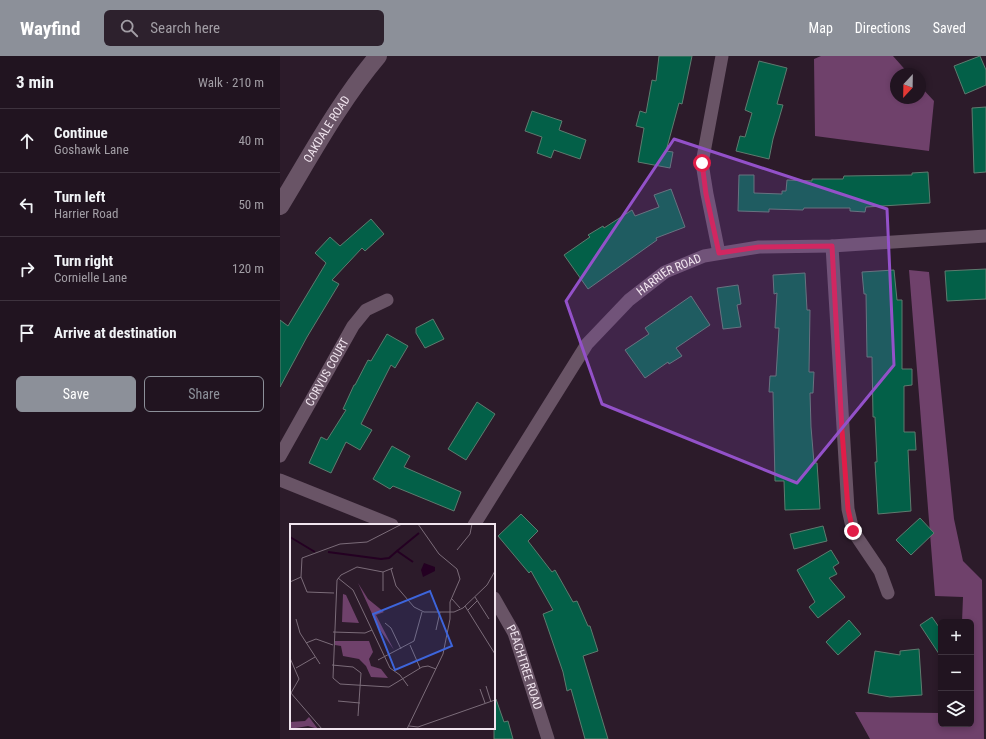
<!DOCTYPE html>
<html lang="en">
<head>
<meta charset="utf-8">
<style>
  body { margin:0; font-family:"Roboto Condensed",sans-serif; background:#2d212d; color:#f1f3f6 }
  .controls { position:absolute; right:12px; bottom:12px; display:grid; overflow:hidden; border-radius:6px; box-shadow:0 2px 6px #0003 }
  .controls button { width:36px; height:36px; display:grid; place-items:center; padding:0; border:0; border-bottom:1px solid #3e333e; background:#211420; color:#f1f3f6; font:20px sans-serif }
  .compass { position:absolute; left:610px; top:12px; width:36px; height:36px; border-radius:50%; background:#211420; box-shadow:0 2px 6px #0003; rotate:202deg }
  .stop { position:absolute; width:12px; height:12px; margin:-9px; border:3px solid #e11d48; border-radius:50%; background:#fff }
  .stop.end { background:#e11d48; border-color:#fff; box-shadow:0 1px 4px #0008 }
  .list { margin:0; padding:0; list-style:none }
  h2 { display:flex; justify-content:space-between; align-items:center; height:52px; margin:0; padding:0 16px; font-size:17px }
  h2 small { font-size:13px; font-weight:400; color:#a29ea5 }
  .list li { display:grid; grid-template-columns:26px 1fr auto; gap:12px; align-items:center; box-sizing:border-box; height:64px; padding:0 16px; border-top:1px solid #3e333e }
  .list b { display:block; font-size:15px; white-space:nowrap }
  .list p { margin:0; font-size:13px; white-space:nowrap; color:#a29ea5 }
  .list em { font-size:13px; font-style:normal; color:#a29ea5 }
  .actions { display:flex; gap:8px; padding:12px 16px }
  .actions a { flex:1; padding:9px 0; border:1px solid #8c9099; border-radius:6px; text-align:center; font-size:14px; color:#8c9099 }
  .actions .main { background:#8c9099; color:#fff }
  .icon { flex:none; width:22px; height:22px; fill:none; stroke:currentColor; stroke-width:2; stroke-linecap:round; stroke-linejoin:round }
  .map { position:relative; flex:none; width:706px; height:683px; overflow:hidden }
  header { display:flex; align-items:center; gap:24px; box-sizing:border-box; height:56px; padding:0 20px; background:#8c9099; color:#fff }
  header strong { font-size:19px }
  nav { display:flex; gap:22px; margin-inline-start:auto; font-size:14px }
  .search { width:280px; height:36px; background:#2d212d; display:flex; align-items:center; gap:10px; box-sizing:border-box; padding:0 14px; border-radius:6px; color:#a29ea5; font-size:15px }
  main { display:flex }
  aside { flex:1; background:#211420 }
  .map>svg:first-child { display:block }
  .forest { fill:#6f416b }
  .building { fill:#036048; stroke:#5e7b6f }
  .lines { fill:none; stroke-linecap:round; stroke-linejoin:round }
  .minor { stroke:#695466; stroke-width:13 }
  .secondary { stroke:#695466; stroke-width:18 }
  .route { stroke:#e11d48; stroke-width:5 }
  .marked { fill:#9351c9; fill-opacity:0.2; stroke:#9351c9; stroke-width:3; stroke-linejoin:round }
  .labels { text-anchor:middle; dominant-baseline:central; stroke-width:4; stroke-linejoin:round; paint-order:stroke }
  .street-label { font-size:12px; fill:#f1e5ef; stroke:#2c1b2a }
  .inset-river { fill:none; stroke:#240022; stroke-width:2 }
  .inset-road { fill:none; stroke:#7b6c79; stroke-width:1 }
  .view { fill:#3d65db; fill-opacity:0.15; stroke:#3d65db; stroke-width:2 }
  .inset-edge { fill:none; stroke:#f1e5ef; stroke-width:2 }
</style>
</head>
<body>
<header>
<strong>Wayfind</strong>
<div class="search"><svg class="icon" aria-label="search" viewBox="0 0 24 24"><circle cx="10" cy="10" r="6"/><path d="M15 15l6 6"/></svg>Search here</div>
<nav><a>Map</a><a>Directions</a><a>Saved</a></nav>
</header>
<main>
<aside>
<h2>3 min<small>Walk · 210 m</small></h2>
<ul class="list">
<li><svg class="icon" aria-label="ahead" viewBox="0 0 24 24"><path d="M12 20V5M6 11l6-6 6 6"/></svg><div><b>Continue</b><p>Goshawk Lane</p></div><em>40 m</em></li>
<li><svg class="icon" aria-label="left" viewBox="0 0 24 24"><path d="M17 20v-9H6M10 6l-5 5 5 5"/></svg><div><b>Turn left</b><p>Harrier Road</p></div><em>50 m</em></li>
<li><svg class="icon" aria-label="right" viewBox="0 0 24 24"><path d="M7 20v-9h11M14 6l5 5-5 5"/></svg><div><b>Turn right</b><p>Cornielle Lane</p></div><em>120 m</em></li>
<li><svg class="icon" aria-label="arrive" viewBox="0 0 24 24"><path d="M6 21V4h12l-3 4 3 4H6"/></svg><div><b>Arrive at destination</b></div></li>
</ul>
<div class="actions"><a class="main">Save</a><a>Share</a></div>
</aside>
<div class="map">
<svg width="706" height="683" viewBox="0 0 706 683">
  <rect width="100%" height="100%" fill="#2c1b2a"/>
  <g class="forest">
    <path d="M 541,0 L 613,0 L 629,18 L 616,18 L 616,42 L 640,42 L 640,30 L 654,45 L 649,95 L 535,80 L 534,3 Z"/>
    <path d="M 629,214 L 649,216 L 674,463 L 683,505 L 702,524 L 704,683 L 590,683 L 575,656 L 661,657 L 661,668 L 691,668 L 691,566 L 682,566 L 683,541 L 655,540 Z"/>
  </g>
  <g class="building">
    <path d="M 379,0 L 412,0 L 402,48 L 399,47 L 386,95 L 393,96 L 390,112 L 358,106 L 364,72 L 356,70 L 360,55 L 366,57 L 372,24 L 376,25 Z"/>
    <path d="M 700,0 L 706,14 L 706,29 L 685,38 L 674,10 Z"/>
    <path d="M 479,5 L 507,12 L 497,48 L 503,49 L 493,83 L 489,103 L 456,95 L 460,80 L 465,81 L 472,57 L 465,54 Z"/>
    <path d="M 706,51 L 706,116 L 694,117 L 692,52 Z"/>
    <path d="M 252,55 L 282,65 L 279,74 L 306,84 L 300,103 L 274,94 L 271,102 L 257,97 L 262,81 L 245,75 Z"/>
    <path d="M 648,116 L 650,147 L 586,151 L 585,156 L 570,155 L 570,152 L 524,152 L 523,154 L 489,153 L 489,156 L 458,155 L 459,119 L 474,119 L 474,137 L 502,138 L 502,135 L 506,135 L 507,124 L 532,125 L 532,123 L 563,123 L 564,120 L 632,119 L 632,117 Z"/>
    <path d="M 391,133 L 405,171 L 376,182 L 377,184 L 308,233 L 284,199 L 310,181 L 308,179 L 323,170 L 324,172 L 352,154 L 355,160 L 379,151 L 374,139 Z"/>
    <path d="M 91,163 L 104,178 L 85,195 L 82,192 L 52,224 L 59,228 L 27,281 L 0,331 L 0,264 L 8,270 L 46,207 L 35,197 L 50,181 L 60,190 Z"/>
    <path d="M 706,213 L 706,243 L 667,245 L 665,215 Z"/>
    <path d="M 614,214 L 617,244 L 622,244 L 622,313 L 632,313 L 632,329 L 624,330 L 624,376 L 635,376 L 636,394 L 628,394 L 631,455 L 598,458 L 595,406 L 597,406 L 595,361 L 593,361 L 592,301 L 587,301 L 586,238 L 584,238 L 582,216 Z"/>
    <path d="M 525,217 L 527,254 L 530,254 L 529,316 L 534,316 L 533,337 L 530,337 L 531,371 L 534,407 L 537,407 L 540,453 L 505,454 L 504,425 L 495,425 L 493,336 L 489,336 L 490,320 L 496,320 L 499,272 L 495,272 L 497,237 L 494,238 L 493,219 Z"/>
    <path d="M 458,229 L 461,248 L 457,249 L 461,271 L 443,273 L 437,232 Z"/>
    <path d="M 411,240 L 430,269 L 396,292 L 402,300 L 389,308 L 388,306 L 365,322 L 345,294 L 369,278 L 365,272 Z"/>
    <path d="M 153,263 L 164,283 L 145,292 L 136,277 L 136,272 Z"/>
    <path d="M 107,278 L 128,290 L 115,312 L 111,309 L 81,368 L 92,374 L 80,394 L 66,386 L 51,417 L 29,407 L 41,381 L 47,384 L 66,354 L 63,353 L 74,329 L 75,329 L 88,304 L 91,305 Z"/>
    <path d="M 197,346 L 215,358 L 186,404 L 168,393 Z"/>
    <path d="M 112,390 L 130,400 L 124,411 L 181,436 L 174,455 L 113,430 L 110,433 L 93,423 Z"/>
    <path d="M 241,458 L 258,475 L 248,485 L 272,516 L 275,514 L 293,546 L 297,545 L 308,570 L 310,570 L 318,595 L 303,600 L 328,683 L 305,683 L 291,633 L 287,635 L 283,616 L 263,558 L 273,554 L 251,515 L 249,517 L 218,480 Z"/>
    <path d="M 640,462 L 654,477 L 631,499 L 616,484 Z"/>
    <path d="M 543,470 L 547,485 L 514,493 L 510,478 Z"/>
    <path d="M 551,494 L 559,507 L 553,511 L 557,518 L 549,522 L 565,541 L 538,562 L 529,551 L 535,546 L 517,514 Z"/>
    <path d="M 652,561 L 661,574 L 661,601 L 640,569 Z"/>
    <path d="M 569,564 L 581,578 L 558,599 L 546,586 Z"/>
    <path d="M 639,593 L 642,639 L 610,641 L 588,637 L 595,595 L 620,599 L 620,595 Z"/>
    <path d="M 216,643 L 224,666 L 228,665 L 233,683 L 214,683 L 214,644 Z"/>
  </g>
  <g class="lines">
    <g class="minor">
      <path d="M 552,190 L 568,453 L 573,475 L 600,515 L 608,537"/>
      <path d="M 439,197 L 427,138 L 422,107 L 442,0"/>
      <path id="s1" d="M 0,400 L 73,270 L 86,254 L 107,244"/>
      <path d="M 0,424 L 112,469"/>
      <path id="s2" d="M 194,469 L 307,288 L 349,244 L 385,216 L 424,200 L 479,191 L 552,190 L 706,180"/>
      <path id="s3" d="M 214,542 L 234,577 L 268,683"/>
    </g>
    <path class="secondary" id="s4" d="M 0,150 C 31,99 60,45 98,0"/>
  </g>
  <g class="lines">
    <path class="route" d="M 422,107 L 426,138 L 439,197 L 479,191 L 552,190 L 562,375 L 568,453 L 573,475"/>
  </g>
  <path class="marked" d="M 394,83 L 607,153 L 614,309 L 517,427 L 322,348 L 286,245 Z"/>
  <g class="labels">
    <g class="street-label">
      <text stroke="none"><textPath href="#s4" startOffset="90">OAKDALE ROAD</textPath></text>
      <text stroke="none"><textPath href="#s2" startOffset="322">HARRIER ROAD</textPath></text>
      <text stroke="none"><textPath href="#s1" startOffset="96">CORVUS COURT</textPath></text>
      <text stroke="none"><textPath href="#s3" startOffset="76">PEACHTREE ROAD</textPath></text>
    </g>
  </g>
  <g transform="translate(10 468)">
    <rect width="205" height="205" fill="#2c1b2a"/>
    <path d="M 68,59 L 78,75 L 94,88 L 86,91 L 104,126 L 88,103 ZM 53,70 L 56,71 L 69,99 L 52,98 ZM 45,117 L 79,117 L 83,128 L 79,135 L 81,142 L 91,145 L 98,154 L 81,153 L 76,142 L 69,135 L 53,132 L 51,122 L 45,121 ZM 19,193 L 28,205 L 18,202 L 0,205 L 0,198 L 15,197 Z" fill="#6f416b"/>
    <path d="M 134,39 L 145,43 L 145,47 L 133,53 L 131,46 Z" fill="#240022"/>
    <path class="inset-river" d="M 0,13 L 25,28M 107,27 L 129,9M 38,28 L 91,35 L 99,34 L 107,27 L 123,38"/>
    <path class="inset-road" d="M 167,26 L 180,10 L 182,0M 103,44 L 93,48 L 67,43 L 51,51 L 47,56 L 43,154 L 50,160 L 99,163 L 132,143 L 138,142 L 146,145M 101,45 L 106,62 L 124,83 L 134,88 L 164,88 L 173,84 L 197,61 L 205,47M 93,48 L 93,67M 48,54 L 63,66 L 100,144 L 110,151 L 118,162M 0,58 L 11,53M 44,69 L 17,68 L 11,53 L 12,34 L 50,20 L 77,18 L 112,0M 185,73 L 199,95M 162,75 L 170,84M 175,82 L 205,130M 178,86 L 187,77M 6,95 L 10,109 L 30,140M 95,99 L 101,104 L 111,125M 146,106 L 150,88M 43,108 L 75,109 L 82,106M 16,119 L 26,115 L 43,121M 120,121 L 130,144M 0,134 L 9,155 L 1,169M 88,136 L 124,117 L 132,88M 42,141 L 63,143 L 71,149 L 68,192M 6,144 L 25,133M 196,162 L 201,178M 190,165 L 195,179M 0,168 L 32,205M 48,177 L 70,179M 119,202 L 128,203 L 205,176M 117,205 L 153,130 L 160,95 L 160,78 L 170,55 L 167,45 L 149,30 L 128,0"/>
    <path class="view" d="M 140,67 L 162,122 L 105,146 L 83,90 Z"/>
    <rect width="205" height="205" class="inset-edge"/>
  </g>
</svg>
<div class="controls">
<button>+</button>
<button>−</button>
<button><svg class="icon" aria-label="layers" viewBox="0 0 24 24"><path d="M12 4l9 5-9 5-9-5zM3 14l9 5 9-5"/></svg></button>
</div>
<svg class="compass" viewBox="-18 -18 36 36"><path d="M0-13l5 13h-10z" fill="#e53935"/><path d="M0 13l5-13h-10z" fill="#a29ea5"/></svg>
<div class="stop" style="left:422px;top:107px"></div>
<div class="stop end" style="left:573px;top:475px"></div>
</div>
</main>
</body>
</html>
